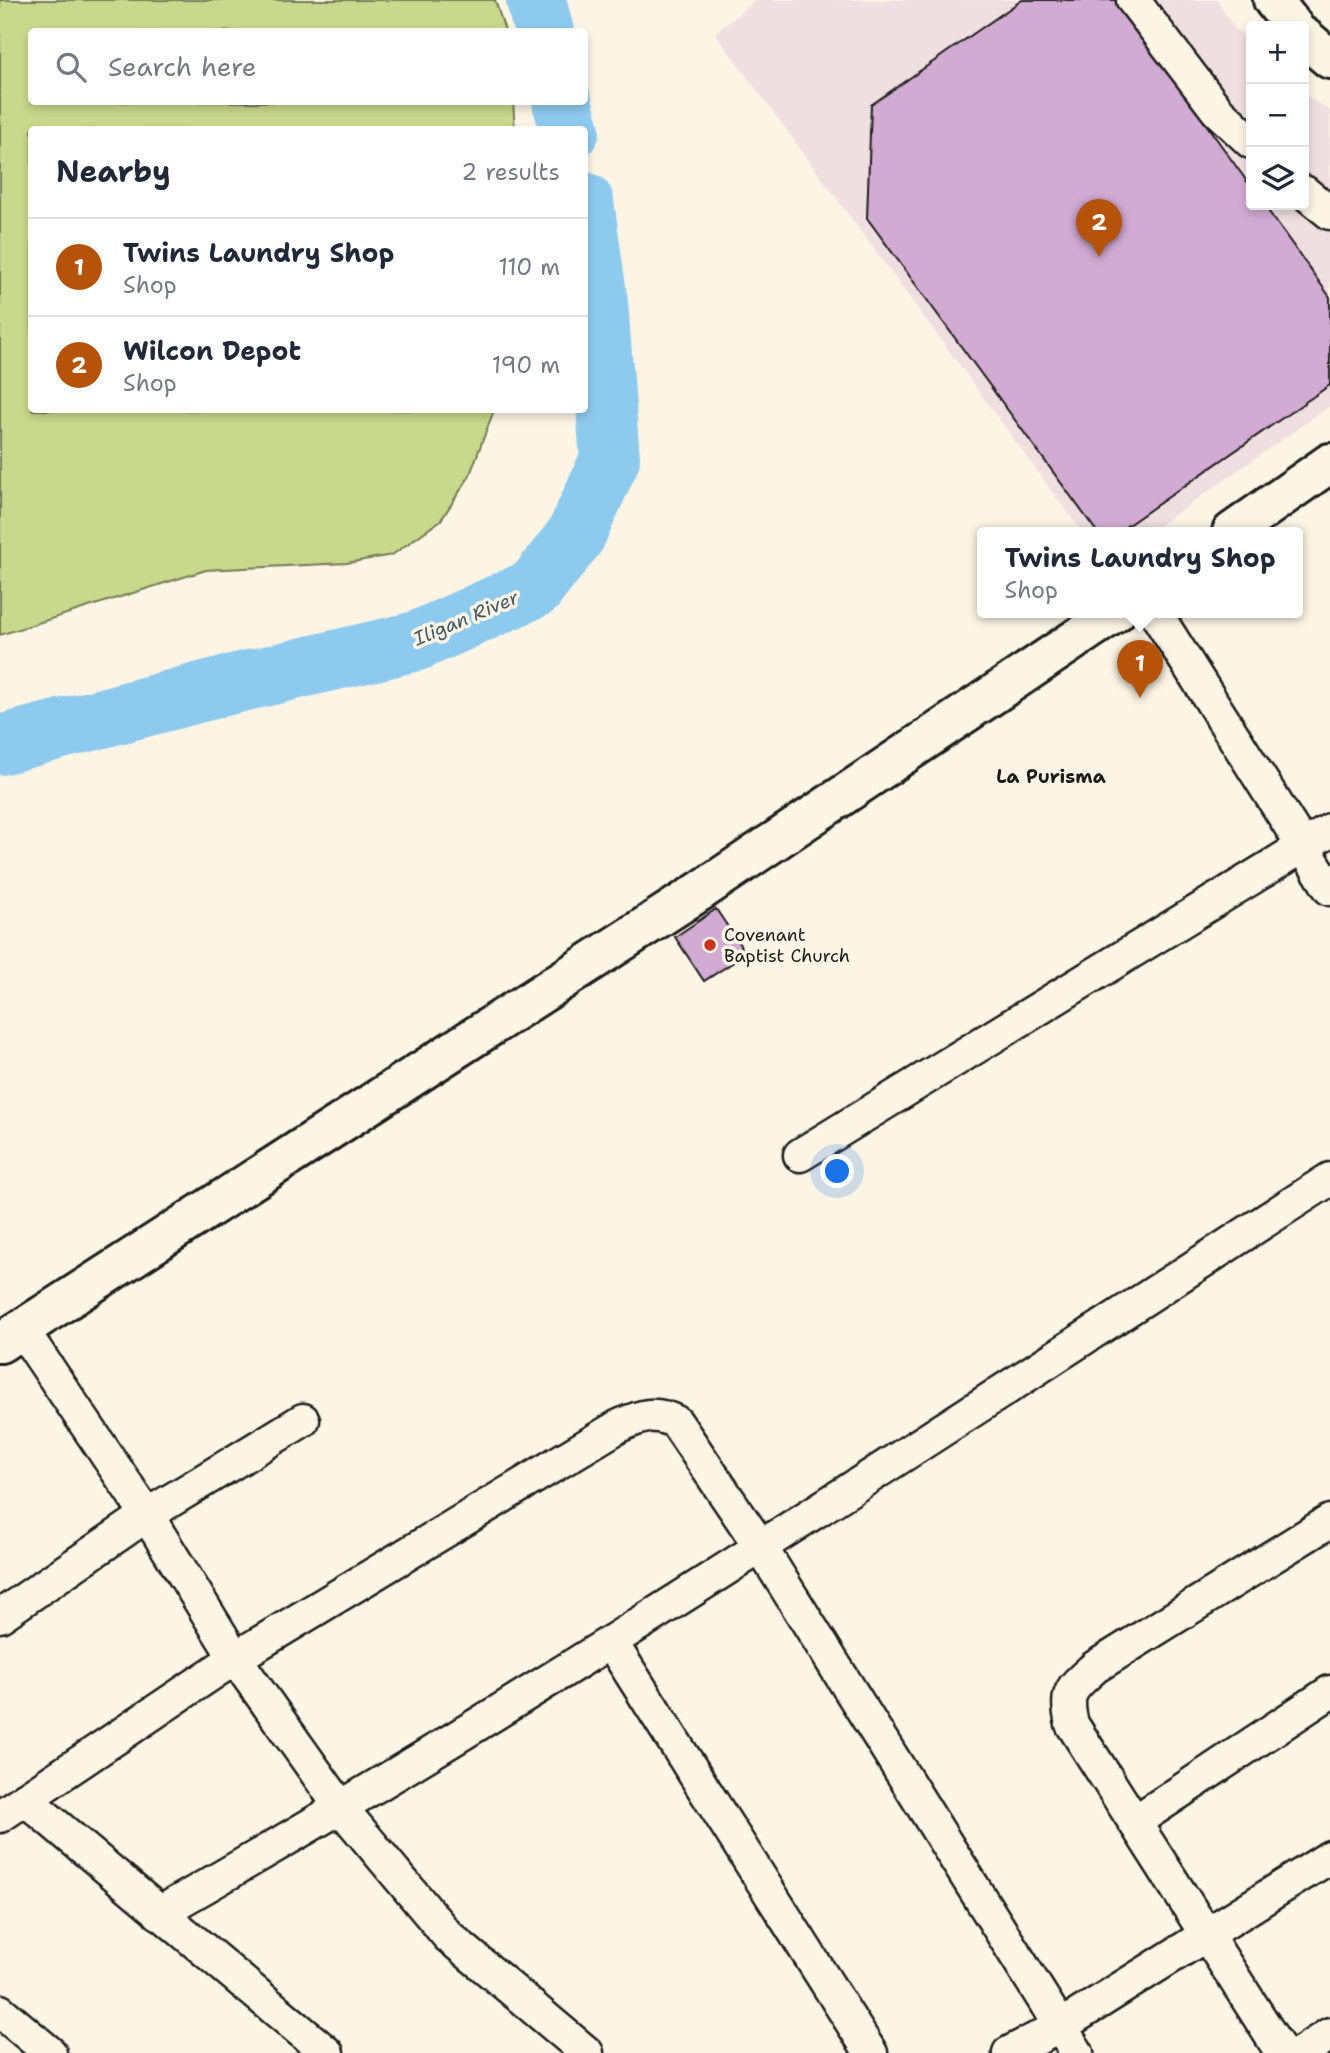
<!DOCTYPE html>
<html lang="en">
<head>
<meta charset="utf-8">
<style>
  body { margin:0; font-family:"Shantell Sans",sans-serif; background:#f6f6f7; color:#1f2937 }
  .controls { position:absolute; right:21px; top:21px; display:grid; overflow:hidden; border-radius:7px; box-shadow:0 4px 10px #0003 }
  .controls button { width:63px; height:63px; display:grid; place-items:center; padding:0; border:0; border-bottom:2px solid #e0e1e3; background:#fff; color:#1f2937; font:35px sans-serif }
  .you { position:absolute; left:838px; top:1172px; width:24px; height:24px; margin:-18px; border:5px solid #fff; border-radius:50%; background:#1a73e8; box-shadow:0 0 0 10px #1a73e833 }
  .badge { display:grid; place-items:center; width:46px; height:46px; border-radius:50%; background:#b45309; color:#fff; font-size:23px; font-weight:700 }
  .pin { position:absolute; translate:-50% -58px; filter:drop-shadow(0 2px 4px #0008) }
  .pin::after { content:''; position:absolute; top:37px; width:24px; height:21px; background:inherit; clip-path:polygon(0 0,100% 0,50% 100%) }
  .popup { position:absolute; left:977px; top:527px; width:326px; height:91px; box-sizing:border-box; display:grid; place-content:center; border-radius:7px; background:#fff; filter:drop-shadow(0 2px 5px #0005); font-size:23px; white-space:nowrap; color:#747a83 }
  .popup b { font-size:26px; color:#1f2937 }
  .popup::after { content:''; position:absolute; left:50%; top:100%; margin-left:-14px; border:14px solid transparent; border-top-color:#fff }
  .list { margin:0; padding:0; list-style:none }
  h2 { display:flex; justify-content:space-between; align-items:center; height:91px; margin:0; padding:0 28px; font-size:30px }
  h2 small { font-size:23px; font-weight:400; color:#747a83 }
  .list li { display:grid; grid-template-columns:46px 1fr auto; gap:21px; align-items:center; box-sizing:border-box; height:98px; padding:0 28px; border-top:2px solid #e0e1e3 }
  .list b { display:block; font-size:26px; white-space:nowrap }
  .list p { margin:0; font-size:23px; white-space:nowrap; color:#747a83 }
  .list em { font-size:23px; font-style:normal; color:#747a83 }
  .icon { flex:none; width:38px; height:38px; fill:none; stroke:currentColor; stroke-width:2; stroke-linecap:round; stroke-linejoin:round }
  .map { position:relative; flex:none; width:1330px; height:2053px; overflow:hidden }
  .search { position:absolute; background:#fff; box-shadow:0 4px 10px #0003; left:28px; top:28px; width:560px; height:77px; display:flex; align-items:center; gap:18px; box-sizing:border-box; padding:0 24px; border-radius:7px; color:#747a83; font-size:26px }
  .panel { position:absolute; background:#fff; box-shadow:0 4px 10px #0003; left:28px; top:126px; width:560px; height:287px; border-radius:7px }
  .map>svg:first-child { display:block }
  .built { fill:#efdfe0 }
  .green { fill:#c9d88c; stroke:#727a54; stroke-width:2 }
  .lines { fill:none; stroke-linecap:round; stroke-linejoin:round }
  .river { stroke:#8ecaee; stroke-width:60 }
  .building { fill:#d2abd3; stroke:#1c1c1c; stroke-width:2 }
  .minor-casing { stroke:#1c1c1c; stroke-width:37 }
  .major-casing { stroke:#1c1c1c; stroke-width:44 }
  .minor { stroke:#fcf5e5; stroke-width:32 }
  .major { stroke:#fcf5e5; stroke-width:38 }
  .poi-dot { fill:#c8321e; stroke:#fcf5e5; stroke-width:2.5 }
  .labels { text-anchor:middle; dominant-baseline:central; stroke-width:7; stroke-linejoin:round; paint-order:stroke }
  .poi-label { font-size:18px; fill:#1c1c1c; stroke:#fcf5e5; text-anchor:start }
  .water-label { font-size:19px; font-style:italic; fill:#445966; stroke:#fcf5e5 }
  .neighbourhood-label { font-size:19px; font-weight:bold; fill:#1c1c1c; stroke:#fcf5e5 }
</style>
</head>
<body>
<div class="map">
<svg width="1330" height="2053" viewBox="0 0 1330 2053">
  <rect width="100%" height="100%" fill="#fcf5e5"/>
  <filter id="ink" filterUnits="userSpaceOnUse"><feTurbulence type="fractalNoise" baseFrequency=".0143" numOctaves="2"/><feDisplacementMap in="SourceGraphic" scale="14" xChannelSelector="R" yChannelSelector="G"/><feConvolveMatrix kernelMatrix="1 2 1 2 8 2 1 2 1" color-interpolation-filters="sRGB"/></filter>
  <g filter="url(#ink)">
    <path class="built" d="M 756,0 L 1217,0 L 1233,26 L 1251,44 L 1251,205 L 1304,205 L 1304,94 L 1330,111 L 1330,406 L 1150,532 L 1082,532 L 715,33 Z"/>
    <path class="green" d="M 0,0 L 495,0 L 505,31 L 32,32 L 32,102 L 513,102 L 515,129 L 32,130 L 32,410 L 494,410 L 469,477 L 441,520 L 392,555 L 347,563 L 206,570 L 0,635 Z"/>
    <g class="lines">
      <g class="river">
        <path d="M 536,0 L 544,32"/>
        <path d="M 562,102 L 570,130"/>
        <path d="M 0,745 L 224,686 L 417,641 L 535,588 L 576,535 L 610,459 L 598,303 L 584,202"/>
      </g>
    </g>
    <g class="building">
      <path d="M 1022,0 L 1117,0 L 1251,187 L 1251,205 L 1264,205 L 1330,297 L 1330,385 L 1118,532 L 1097,532 L 867,218 L 871,105 Z"/>
      <path d="M 716,909 L 746,954 L 704,981 L 675,937 Z"/>
    </g>
    <g class="lines">
      <g class="minor-casing">
        <g id="minor">
          <path d="M 1133,0 L 1217,110 L 1251,142"/>
          <path d="M 1304,192 L 1330,213"/>
          <path d="M 1155,612 L 1330,889"/>
          <path d="M 800,1155 L 1330,830"/>
          <path d="M 21,1328 L 147,1515 L 235,1658 L 342,1809 L 448,1936 L 587,2053"/>
          <path d="M 0,1616 L 147,1515 L 303,1420"/>
          <path d="M 611,1642 L 871,2053"/>
          <path d="M 25,1799 L 327,2053"/>
          <path d="M 0,1816 L 235,1658 L 619,1426 C 641,1416 654,1411 676,1422 L 760,1546 L 1077,2053"/>
          <path d="M 1136,1821 L 1330,1692"/>
          <path d="M 159,1913 C 560,1685 943,1428 1330,1179"/>
          <path d="M 0,2011 L 50,2053"/>
          <path d="M 1009,2053 L 1061,2026 L 1330,1857"/>
          <path d="M 1282,2053 L 1072,1724 C 1064,1691 1072,1688 1095,1667 L 1330,1521"/>
          <path d="M 1301,2053 L 1330,2034"/>
        </g>
      </g>
      <g class="major-casing">
        <g id="major">
          <path d="M 1273,0 L 1293,26"/>
          <path d="M 1304,37 L 1330,59"/>
          <path d="M 1232,532 L 1330,463"/>
          <path d="M 0,1343 L 702,890 L 1116,612"/>
        </g>
      </g>
      <use href="#minor" class="minor"/>
      <use href="#major" class="major"/>
    </g>
  </g>
  <circle class="poi-dot" cx="710" cy="945" r="7"/>
  <g class="labels">
    <g class="poi-label">
      <text x="724" y="935">Covenant<tspan x="724" dy="21">Baptist Church</tspan></text>
    </g>
    <g class="water-label">
      <text transform="translate(466 618) rotate(-23)">Iligan River</text>
    </g>
    <g class="neighbourhood-label">
      <text x="1051" y="776">La Purisma</text>
    </g>
  </g>
</svg>
<div class="controls">
<button>+</button>
<button>−</button>
<button><svg class="icon" aria-label="layers" viewBox="0 0 24 24"><path d="M12 4l9 5-9 5-9-5zM3 14l9 5 9-5"/></svg></button>
</div>
<div class="you"></div>
<div class="pin badge" style="left:1140px;top:698px">1</div>
<div class="popup"><b>Twins Laundry Shop</b>Shop</div>
<div class="pin badge" style="left:1099px;top:257px">2</div>
<div class="search"><svg class="icon" aria-label="search" viewBox="0 0 24 24"><circle cx="10" cy="10" r="6"/><path d="M15 15l6 6"/></svg>Search here</div>
<section class="panel">
<h2>Nearby<small>2 results</small></h2>
<ul class="list">
<li><span class="badge">1</span><div><b>Twins Laundry Shop</b><p>Shop</p></div><em>110 m</em></li>
<li><span class="badge">2</span><div><b>Wilcon Depot</b><p>Shop</p></div><em>190 m</em></li>
</ul>
</section>
</div>
</body>
</html>
